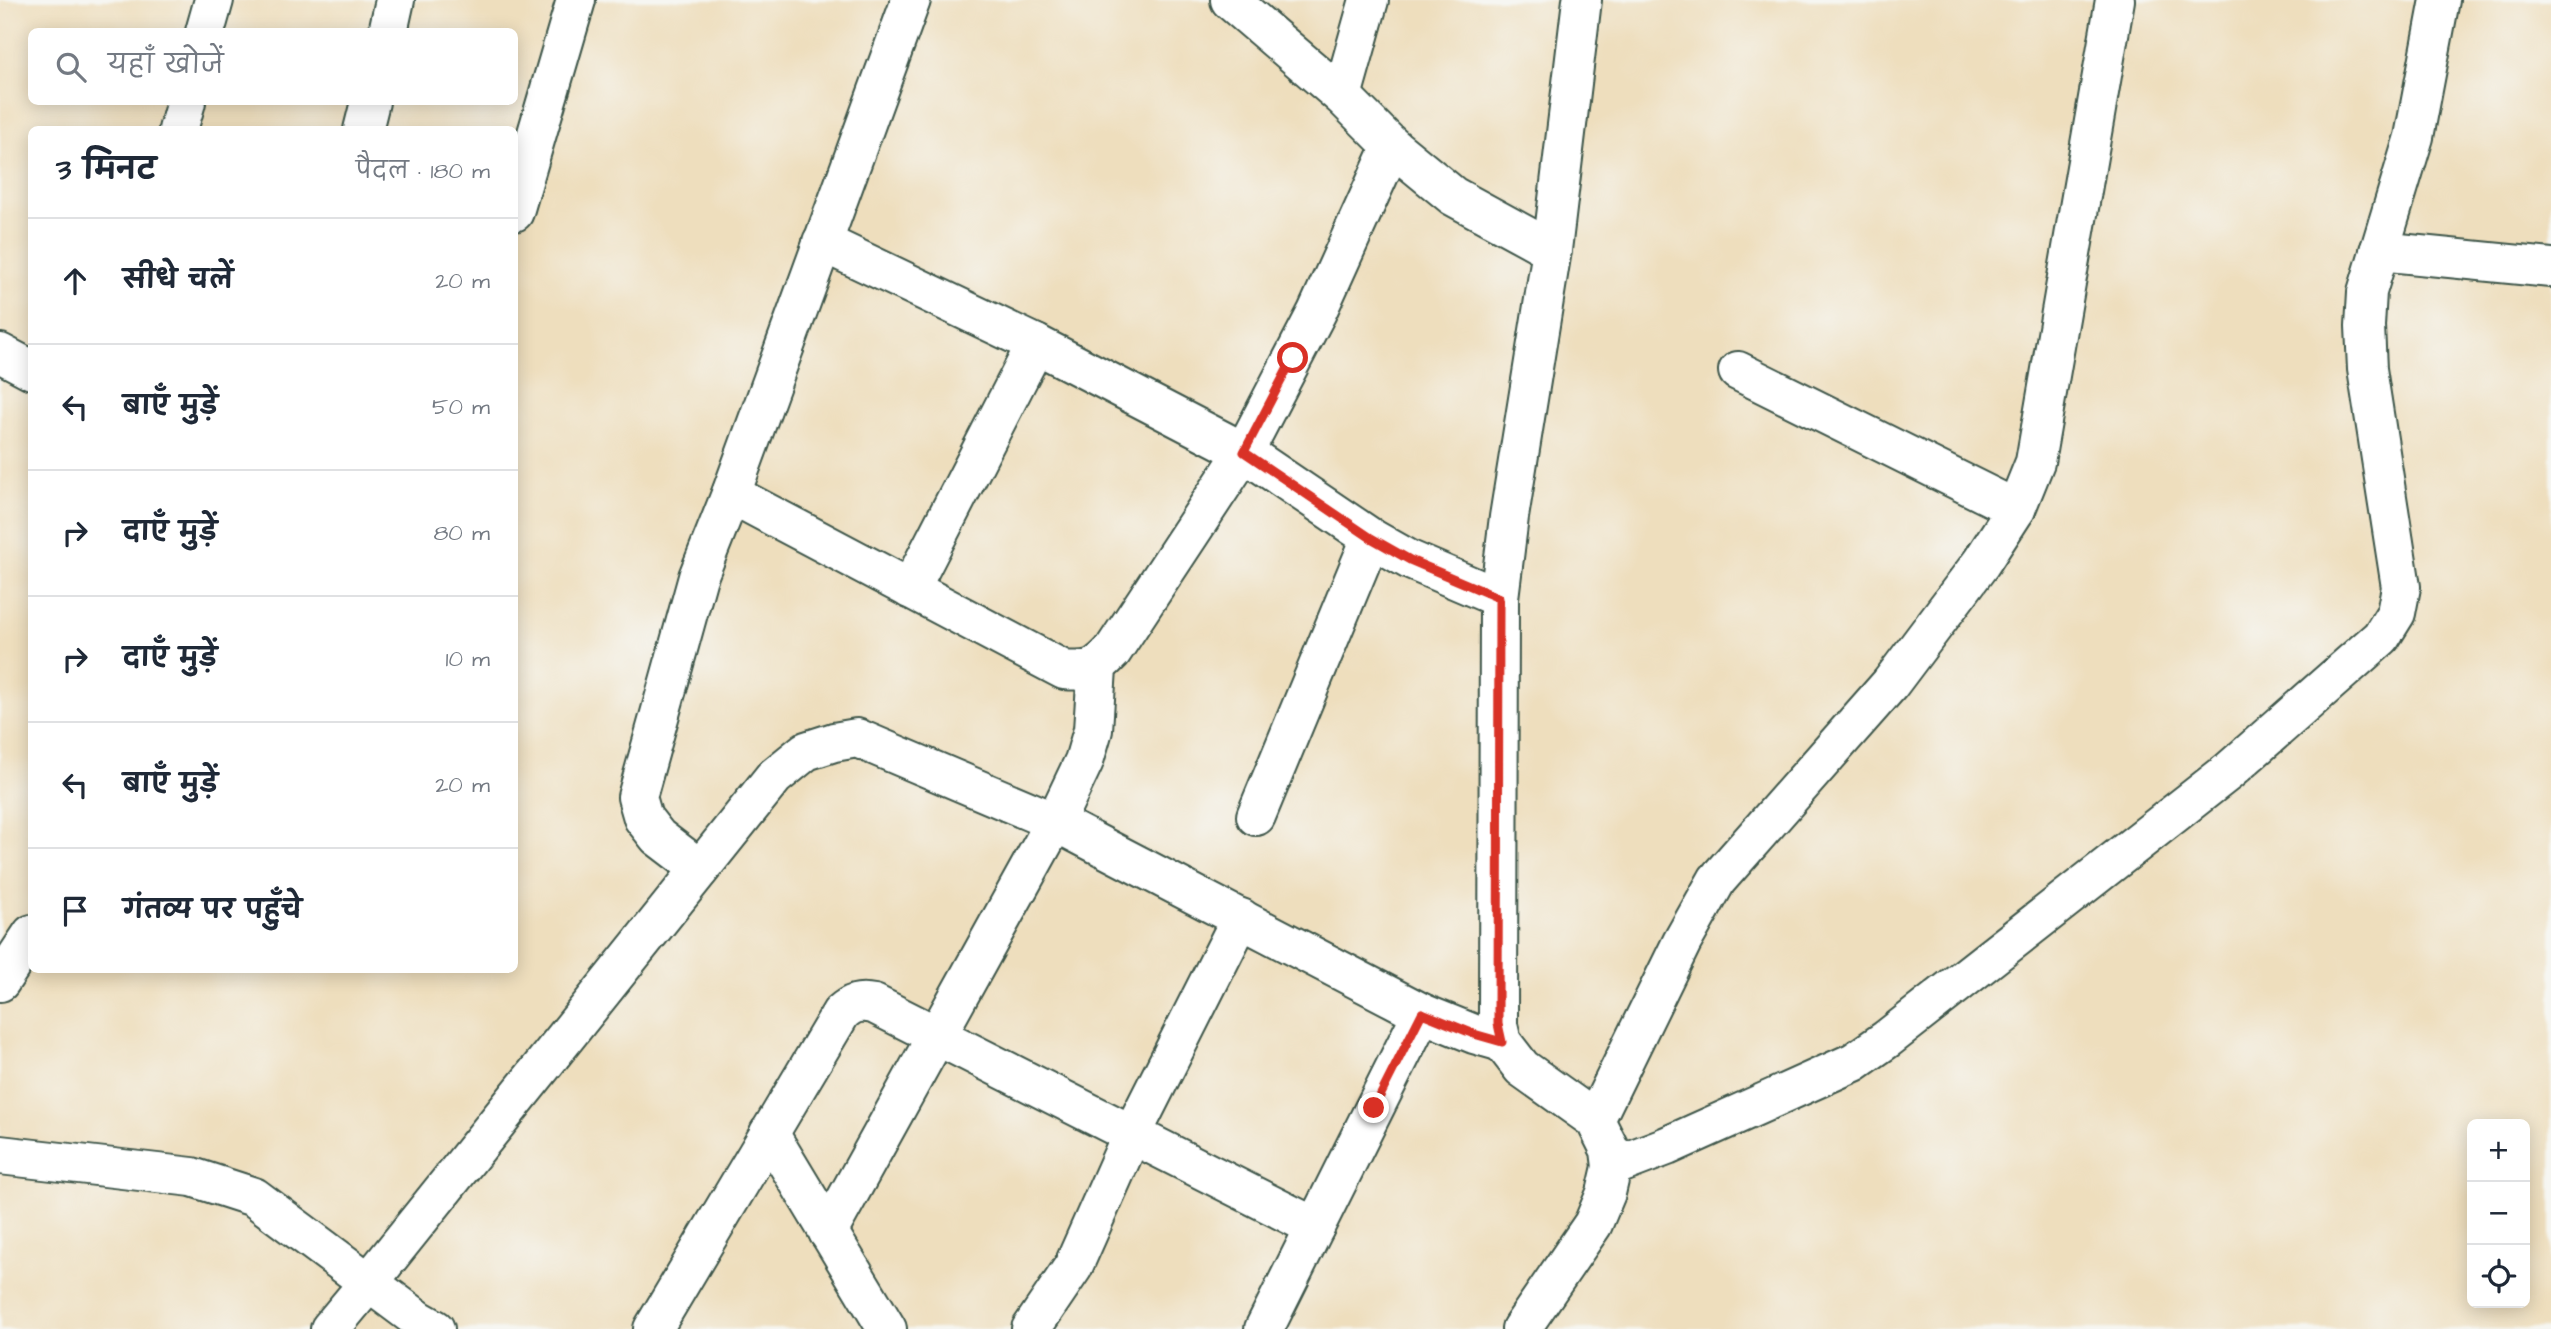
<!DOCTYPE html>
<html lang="hi">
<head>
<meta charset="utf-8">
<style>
  body { margin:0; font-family:"Architects Daughter","Playpen Sans Deva",sans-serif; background:#f2f2f3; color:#1f2937 }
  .controls { position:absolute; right:21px; bottom:21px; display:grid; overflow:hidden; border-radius:10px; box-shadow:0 4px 18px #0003 }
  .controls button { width:63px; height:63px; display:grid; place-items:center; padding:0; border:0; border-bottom:2px solid #e0e1e3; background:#fff; color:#1f2937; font:35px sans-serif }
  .stop { position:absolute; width:21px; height:21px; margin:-16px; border:5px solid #d93025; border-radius:50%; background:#fff }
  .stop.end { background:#d93025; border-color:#fff; box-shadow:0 2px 7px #0008 }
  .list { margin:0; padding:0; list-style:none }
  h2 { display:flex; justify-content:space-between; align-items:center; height:91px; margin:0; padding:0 28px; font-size:30px }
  h2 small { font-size:23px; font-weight:400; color:#747a83 }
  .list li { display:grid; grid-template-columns:46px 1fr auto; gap:21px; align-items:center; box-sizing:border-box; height:126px; padding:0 28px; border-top:2px solid #e0e1e3 }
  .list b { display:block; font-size:26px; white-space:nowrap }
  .list em { font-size:23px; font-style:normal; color:#747a83 }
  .icon { flex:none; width:38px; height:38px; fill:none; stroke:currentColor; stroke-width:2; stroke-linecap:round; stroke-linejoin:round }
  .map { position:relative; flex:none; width:2551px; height:1329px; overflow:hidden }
  .search { position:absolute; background:#fff; box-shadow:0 4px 18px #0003; left:28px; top:28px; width:490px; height:77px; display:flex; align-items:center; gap:18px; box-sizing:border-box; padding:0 24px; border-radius:10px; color:#747a83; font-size:26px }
  .panel { position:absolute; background:#fff; box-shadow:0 4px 18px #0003; left:28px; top:126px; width:490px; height:847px; border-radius:10px }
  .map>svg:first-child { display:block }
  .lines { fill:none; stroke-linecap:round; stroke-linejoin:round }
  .minor-casing { stroke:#3e5549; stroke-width:42 }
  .minor { stroke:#fff; stroke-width:38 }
  .route { stroke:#d93025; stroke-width:9 }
</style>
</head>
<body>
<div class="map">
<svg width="2551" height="1329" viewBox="0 0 2551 1329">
  <rect width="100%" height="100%" fill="#f6f6f2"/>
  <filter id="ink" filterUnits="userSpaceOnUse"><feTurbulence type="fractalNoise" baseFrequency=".0143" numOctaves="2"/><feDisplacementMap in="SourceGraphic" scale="14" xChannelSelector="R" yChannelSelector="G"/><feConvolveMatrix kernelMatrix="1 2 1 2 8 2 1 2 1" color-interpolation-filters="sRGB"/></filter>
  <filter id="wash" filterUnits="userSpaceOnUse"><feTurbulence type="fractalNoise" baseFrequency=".00686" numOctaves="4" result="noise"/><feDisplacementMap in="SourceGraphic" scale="28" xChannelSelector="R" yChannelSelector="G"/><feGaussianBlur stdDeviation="1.57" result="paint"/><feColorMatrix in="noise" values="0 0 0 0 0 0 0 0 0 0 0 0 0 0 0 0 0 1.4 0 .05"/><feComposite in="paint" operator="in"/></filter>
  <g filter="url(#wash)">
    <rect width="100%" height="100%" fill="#eedebd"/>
  </g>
  <g filter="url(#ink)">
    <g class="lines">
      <g class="minor-casing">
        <g id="minor">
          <path d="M 1230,0 L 1342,96 L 1392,146 L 1453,196 L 1552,250"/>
          <path d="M 205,32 L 214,0"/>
          <path d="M 388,32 L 395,0"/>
          <path d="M 1342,96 L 1369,0"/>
          <path d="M 178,130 L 186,102"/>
          <path d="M 363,130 L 370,102"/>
          <path d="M 514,212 L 576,0"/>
          <path d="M 822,242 L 1036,344 L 1244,452 L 1371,538 L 1410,560 L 1499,598"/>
          <path d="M 2379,251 L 2551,268"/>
          <path d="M 0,353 L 32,370"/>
          <path d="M 1738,371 L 2016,509"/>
          <path d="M 731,494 L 1064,670 C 1089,672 1095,670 1112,652 L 1244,452 L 1317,312 L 1392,146"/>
          <path d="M 910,589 L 1036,344"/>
          <path d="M 1256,816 L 1371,538"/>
          <path d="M 700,869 L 658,837 L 643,818 L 637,797 L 698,577 L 731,494 L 911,0"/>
          <path d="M 0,982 L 32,934"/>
          <path d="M 1595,1120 L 1682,942 L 1717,880 L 1890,684 L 1981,563 L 2016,509 L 2035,462 L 2115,0"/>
          <path d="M 769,1133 L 887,1329"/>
          <path d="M 0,1155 L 192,1177 L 254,1197 L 419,1320 L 435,1329"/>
          <path d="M 1612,1167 L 1667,1146 L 1854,1062 L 1887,1039 L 2229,771 L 2381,637 L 2396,613 L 2401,587 L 2367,369 L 2365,326 L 2367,292 L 2414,137 L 2440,0"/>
          <path d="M 828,1232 L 1055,822 L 1084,761 L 1093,730 L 1097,668"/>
          <path d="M 330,1329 L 370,1281 L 774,777 L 806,751 L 834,742 L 857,738 L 1055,822 L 1422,1013 L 1474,1034 L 1502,1042"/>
          <path d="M 653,1329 L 841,1013 C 852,1003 859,1001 874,1004 L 1315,1227"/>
          <path d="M 1031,1329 L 1073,1267 L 1132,1134 L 1241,918"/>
          <path d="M 1264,1329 L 1422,1013"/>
          <path d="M 1521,1329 L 1593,1224 L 1606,1193 L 1612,1167 L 1610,1150 L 1595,1120 L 1522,1068 L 1502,1042 L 1498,1025 L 1499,598 L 1509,517 L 1552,250 L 1582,0"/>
        </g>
      </g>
      <use href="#minor" class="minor"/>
    </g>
  </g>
  <g class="lines" filter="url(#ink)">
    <path class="route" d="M 1293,358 L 1244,452 L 1371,538 L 1410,560 L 1499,598 L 1498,1024 L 1502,1042 L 1474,1034 L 1422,1013 L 1374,1108"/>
  </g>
</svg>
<div class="controls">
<button>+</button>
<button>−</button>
<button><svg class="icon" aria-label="locate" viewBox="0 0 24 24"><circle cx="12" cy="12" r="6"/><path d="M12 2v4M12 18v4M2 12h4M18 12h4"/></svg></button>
</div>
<div class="stop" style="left:1293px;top:358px"></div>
<div class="stop end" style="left:1374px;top:1108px"></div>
<div class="search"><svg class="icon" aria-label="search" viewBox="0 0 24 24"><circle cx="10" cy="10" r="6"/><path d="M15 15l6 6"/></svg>यहाँ खोजें</div>
<section class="panel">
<h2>3 मिनट<small>पैदल · 180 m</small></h2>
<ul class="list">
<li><svg class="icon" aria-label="ahead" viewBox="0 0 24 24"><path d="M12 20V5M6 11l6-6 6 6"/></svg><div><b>सीधे चलें</b></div><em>20 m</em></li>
<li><svg class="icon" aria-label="left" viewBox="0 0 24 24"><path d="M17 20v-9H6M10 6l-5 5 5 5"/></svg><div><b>बाएँ मुड़ें</b></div><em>50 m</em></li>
<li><svg class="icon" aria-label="right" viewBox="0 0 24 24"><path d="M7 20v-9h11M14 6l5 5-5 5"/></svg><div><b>दाएँ मुड़ें</b></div><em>80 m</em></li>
<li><svg class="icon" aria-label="right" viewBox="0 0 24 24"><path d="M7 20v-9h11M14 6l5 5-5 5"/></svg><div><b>दाएँ मुड़ें</b></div><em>10 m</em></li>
<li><svg class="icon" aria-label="left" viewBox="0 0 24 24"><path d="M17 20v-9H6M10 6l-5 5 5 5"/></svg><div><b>बाएँ मुड़ें</b></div><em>20 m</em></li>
<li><svg class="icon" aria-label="arrive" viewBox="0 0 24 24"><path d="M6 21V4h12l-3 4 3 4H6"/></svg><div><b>गंतव्य पर पहुँचे</b></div></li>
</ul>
</section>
</div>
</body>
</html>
